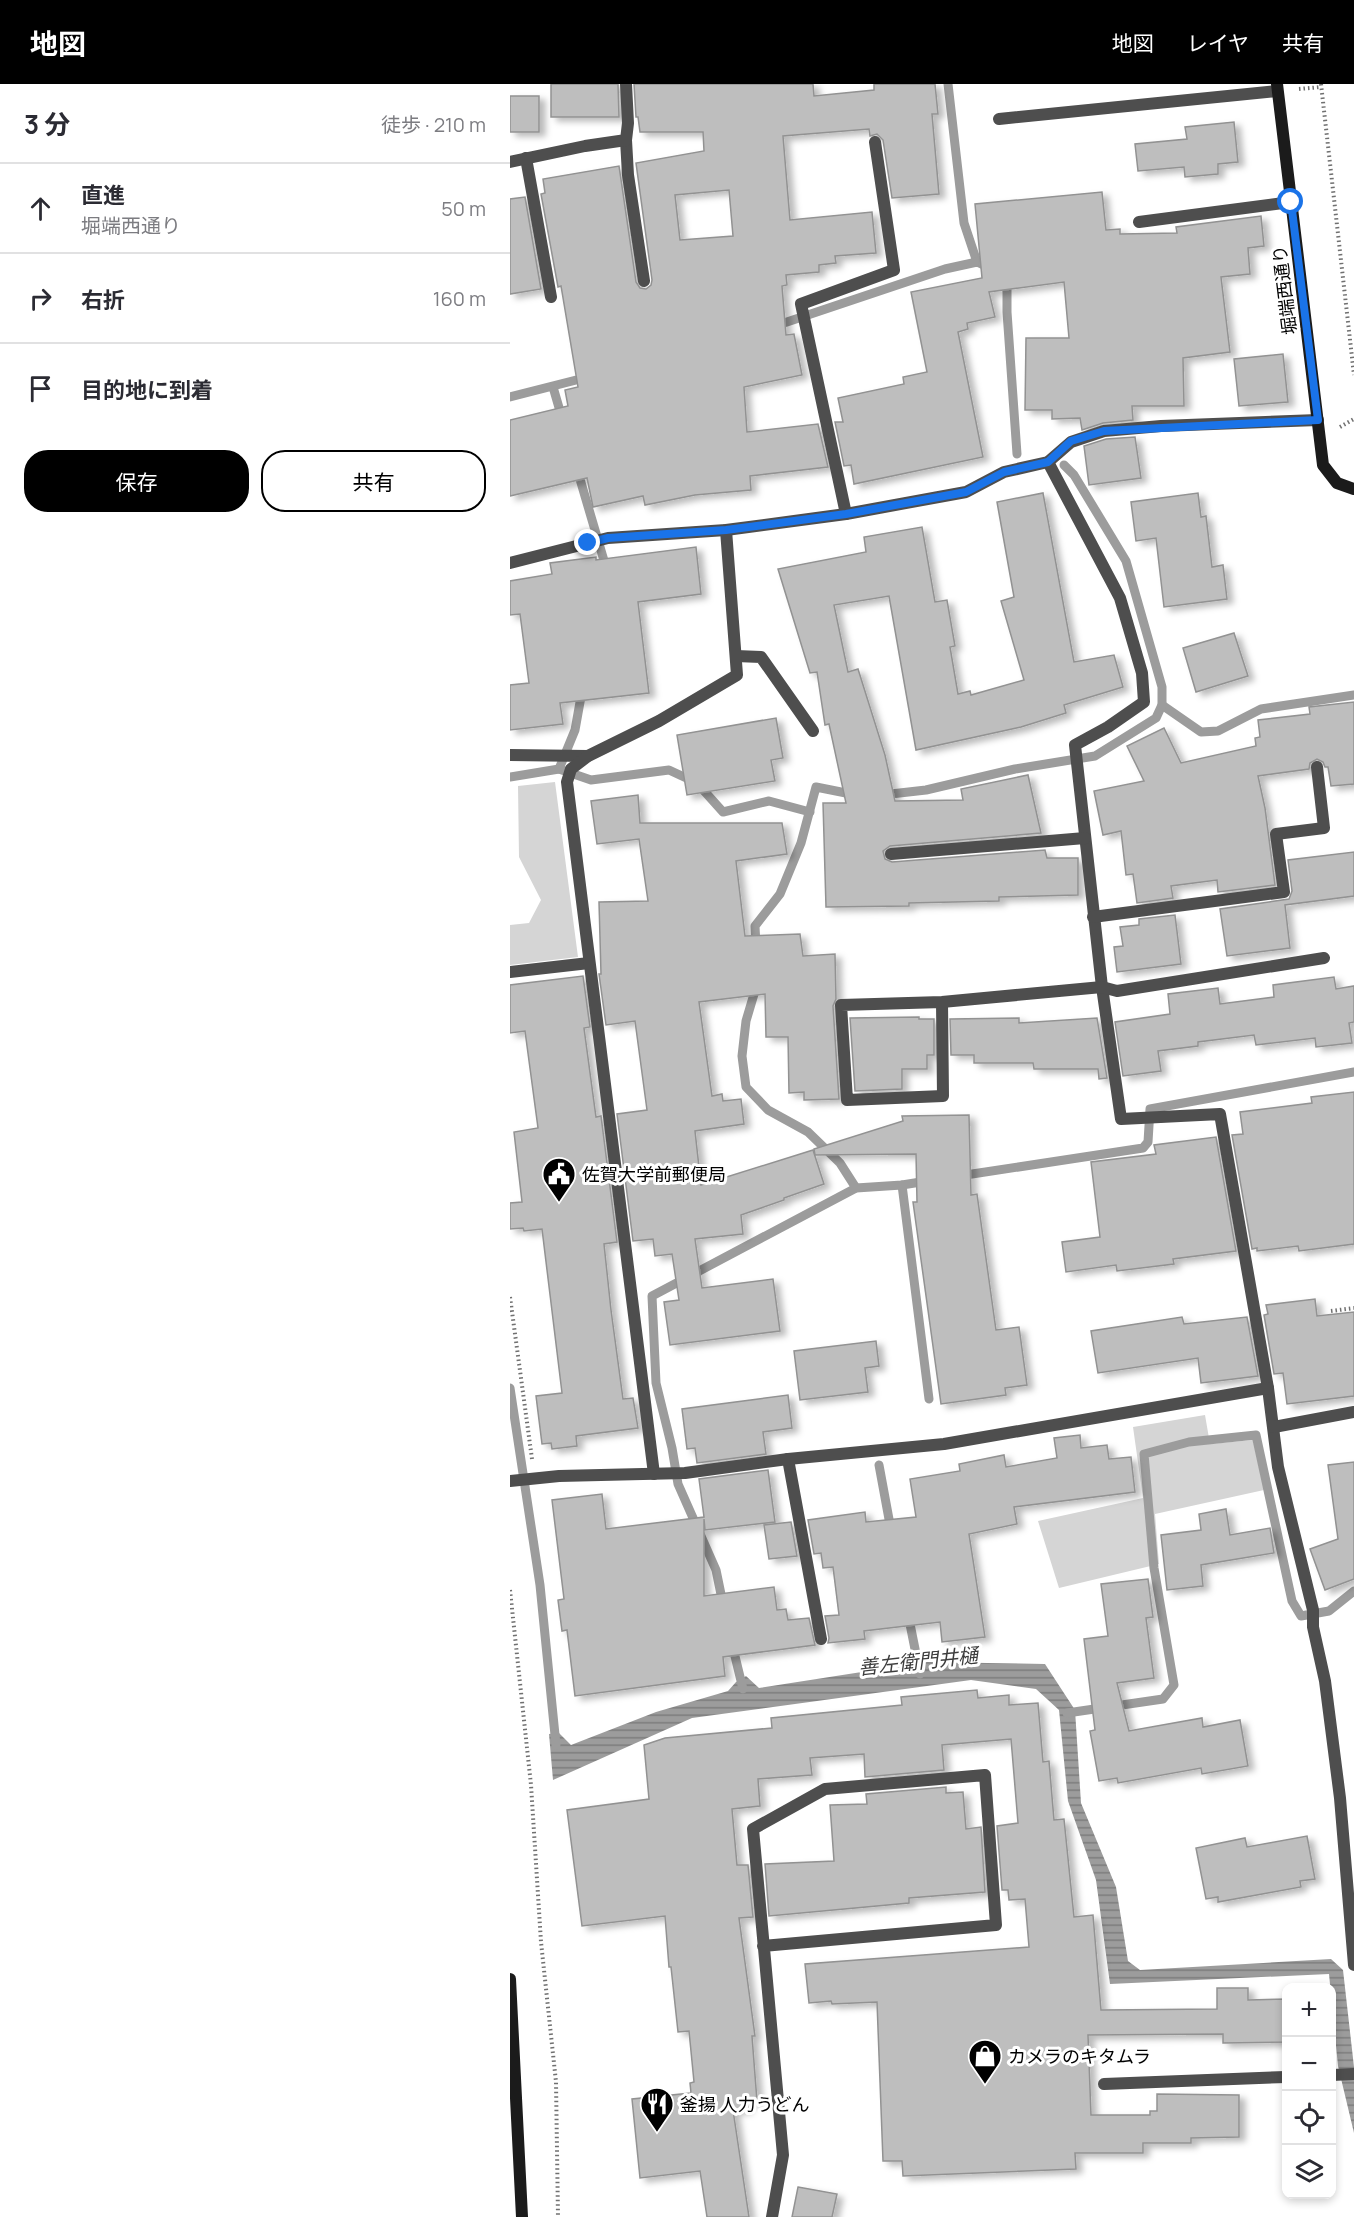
<!DOCTYPE html>
<html lang="ja">
<head>
<meta charset="utf-8">
<style>
  body { margin:0; font-family:Manrope,"Noto Sans JP",sans-serif; background:#f2f2f3; color:#2b2b33 }
  .controls { position:absolute; right:18px; bottom:18px; display:grid; overflow:hidden; border-radius:12px; box-shadow:0 3px 9px #0003 }
  .controls button { width:54px; height:54px; display:grid; place-items:center; padding:0; border:0; border-bottom:2px solid #e1e1e2; background:#fff; color:#2b2b33; font:30px sans-serif }
  .stop { position:absolute; width:18px; height:18px; margin:-14px; border:4px solid #1a73e8; border-radius:50%; background:#fff }
  .stop.end { background:#1a73e8; border-color:#fff; box-shadow:0 2px 6px #0008 }
  .list { margin:0; padding:0; list-style:none }
  h2 { display:flex; justify-content:space-between; align-items:center; height:78px; margin:0; padding:0 24px; font-size:26px }
  h2 small { font-size:20px; font-weight:400; color:#7c7c81 }
  .list li { display:grid; grid-template-columns:39px 1fr auto; gap:18px; align-items:center; box-sizing:border-box; height:90px; padding:0 24px; border-top:2px solid #e1e1e2 }
  .list b { display:block; font-size:22px; white-space:nowrap }
  .list p { margin:0; font-size:20px; white-space:nowrap; color:#7c7c81 }
  .list em { font-size:20px; font-style:normal; color:#7c7c81 }
  .actions { display:flex; gap:12px; padding:18px 24px }
  .actions a { flex:1; padding:14px 0; border:2px solid #000; border-radius:24px; text-align:center; font-size:21px; color:#000 }
  .actions .main { background:#000; color:#fff }
  .icon { flex:none; width:33px; height:33px; fill:none; stroke:currentColor; stroke-width:2; stroke-linecap:round; stroke-linejoin:round }
  .map { position:relative; flex:none; width:844px; height:2133px; overflow:hidden }
  header { display:flex; align-items:center; gap:36px; box-sizing:border-box; height:84px; padding:0 30px; background:#000; color:#fff }
  header strong { font-size:28px }
  nav { display:flex; gap:33px; margin-inline-start:auto; font-size:21px }
  main { display:flex }
  aside { flex:1; background:#fff }
  .map>svg:first-child { display:block }
  .garden { fill:#d5d5d5 }
  .water { fill:url(#water-rules) }
  .lines { fill:none; stroke-linecap:round; stroke-linejoin:round }
  .stream { stroke:#9c9c9c; stroke-width:9 }
  .building { fill:#bebebe; stroke:#929292; stroke-width:1.5; fill-rule:evenodd; filter:url(#shadow) }
  .path { stroke:#707070; stroke-width:4; stroke-dasharray:1.5 3; stroke-linecap:butt }
  .street { stroke:#4e4e4e; stroke-width:12 }
  .secondary { stroke:#1b1b1b; stroke-width:12 }
  .route { stroke:#1a73e8; stroke-width:8 }
  .labels { text-anchor:middle; dominant-baseline:central; stroke-width:6; stroke-linejoin:round; paint-order:stroke }
  .street-label { font-size:18px; fill:#000; stroke:#fff }
  .poi-label { font-size:18px; fill:#000; stroke:#fff; text-anchor:start }
  .water-label { font-size:20px; font-style:italic; fill:#3d3d3d; stroke:#fff }
</style>
</head>
<body>
<header>
<strong>地図</strong>
<nav><a>地図</a><a>レイヤ</a><a>共有</a></nav>
</header>
<main>
<aside>
<h2>3 分<small>徒歩 · 210 m</small></h2>
<ul class="list">
<li><svg class="icon" aria-label="ahead" viewBox="0 0 24 24"><path d="M12 20V5M6 11l6-6 6 6"/></svg><div><b>直進</b><p>堀端西通り</p></div><em>50 m</em></li>
<li><svg class="icon" aria-label="right" viewBox="0 0 24 24"><path d="M7 20v-9h11M14 6l5 5-5 5"/></svg><div><b>右折</b></div><em>160 m</em></li>
<li><svg class="icon" aria-label="arrive" viewBox="0 0 24 24"><path d="M6 21V4h12l-3 4 3 4H6"/></svg><div><b>目的地に到着</b></div></li>
</ul>
<div class="actions"><a class="main">保存</a><a>共有</a></div>
</aside>
<div class="map">
<svg width="844" height="2133" viewBox="0 0 844 2133">
  <defs>
    <pattern id="water-rules" width="6" height="5" patternUnits="userSpaceOnUse" patternTransform="scale(1.5)"><rect width="6" height="5" fill="#9c9c9c"/><path d="M0 2.5h6" fill="none" stroke="#7d7d7d"/></pattern>
    <filter id="shadow"><feDropShadow dx="6" dy="4" stdDeviation="3" flood-color="#0004"/></filter>
  </defs>
  <rect width="100%" height="100%" fill="#fff"/>
  <g class="garden">
    <path d="M 45,698 L 68,873 L 0,881 L 0,841 L 19,839 L 31,816 L 9,773 L 8,702 Z"/>
    <path d="M 695,1331 L 700,1360 L 743,1356 L 754,1406 L 645,1430 L 649,1480 L 549,1504 L 528,1437 L 633,1414 L 623,1343 Z"/>
  </g>
  <path class="water" d="M 416,1578 L 535,1580 L 565,1626 L 571,1719 L 606,1803 L 618,1877 L 630,1886 L 821,1875 L 833,1886 L 844,1983 L 844,2049 L 828,1982 L 819,1890 L 600,1900 L 586,1796 L 558,1717 L 549,1626 L 526,1605 L 461,1596 L 182,1634 L 43,1696 L 39,1650 L 49,1649 L 61,1661 L 146,1628 L 218,1607 L 226,1598 L 236,1592 L 249,1604 Z"/>
  <g class="lines">
    <g class="stream">
      <path d="M 438,0 L 454,139 L 467,178"/>
      <path d="M 494,196 L 497,202 L 497,228 L 507,370"/>
      <path d="M 265,242 L 435,185 L 467,178 L 480,184"/>
      <path d="M 43,303 L 52,334"/>
      <path d="M 0,313 L 78,293"/>
      <path d="M 67,385 L 95,480 L 94,487"/>
      <path d="M 652,621 L 691,648 L 708,647 L 751,625 L 844,611"/>
      <path d="M 49,685 L 65,646 L 72,607"/>
      <path d="M 0,693 L 49,685 L 81,696 L 159,686 L 187,699 L 213,728 L 259,717 L 300,728"/>
      <path d="M 372,711 L 416,706 L 505,685 L 585,672 L 646,634 L 652,621 L 652,603 L 616,477 L 564,391 L 554,381"/>
      <path d="M 246,863 L 245,842 L 270,810 L 291,759 L 306,703 L 346,711"/>
      <path d="M 247,900 L 236,937 L 232,972 L 236,1003 L 258,1026 L 298,1048 L 330,1079 L 346,1104"/>
      <path d="M 449,1092 L 633,1064 L 638,1058 L 640,1025 L 844,988"/>
      <path d="M 392,1101 L 419,1315"/>
      <path d="M 0,1304 L 30,1501 L 46,1661"/>
      <path d="M 369,1381 L 381,1446"/>
      <path d="M 213,1520 L 206,1486 L 168,1400 L 162,1364 L 146,1299 L 142,1212 L 346,1104 L 392,1101 L 417,1097"/>
      <path d="M 398,1530 L 410,1590"/>
      <path d="M 222,1560 L 233,1605"/>
      <path d="M 557,1629 L 653,1615 L 664,1601 L 644,1484 L 634,1370 L 679,1358 L 746,1351 L 782,1517 L 791,1532 L 819,1527 L 844,1507"/>
    </g>
  </g>
  <g class="building">
    <path d="M 41,0 L 108,0 L 109,33 L 41,33 Z"/>
    <path d="M 124,0 L 303,0 L 304,12 L 364,6 L 364,0 L 425,0 L 428,30 L 422,30 L 429,110 L 382,114 L 373,56 L 367,50 L 360,52 L 359,45 L 273,52 L 280,136 L 362,128 L 366,169 L 325,172 L 326,179 L 309,181 L 309,188 L 276,191 L 277,201 L 272,202 L 276,251 L 284,250 L 292,291 L 234,303 L 237,348 L 308,340 L 318,383 L 240,392 L 241,406 L 185,411 L 135,421 L 133,412 L 83,423 L 77,394 L 0,412 L 0,336 L 58,322 L 55,306 L 68,303 L 51,202 L 48,203 L 31,110 L 35,109 L 33,95 L 109,82 L 126,198 L 130,204 L 136,205 L 141,201 L 142,196 L 126,79 L 194,67 L 193,48 L 130,48 L 128,33 L 126,33 ZM 219,106 L 223,152 L 170,156 L 165,111 Z"/>
    <rect x="0" y="12" width="29" height="36"/>
    <path d="M 724,38 L 728,78 L 708,80 L 708,90 L 675,93 L 674,83 L 628,87 L 625,60 L 677,55 L 675,43 Z"/>
    <path d="M 592,108 L 596,146 L 610,145 L 610,150 L 667,149 L 666,143 L 751,132 L 754,162 L 738,164 L 740,190 L 711,193 L 720,268 L 673,274 L 674,322 L 622,322 L 623,336 L 593,339 L 572,346 L 570,334 L 542,335 L 542,326 L 515,326 L 516,254 L 559,254 L 554,198 L 479,208 L 485,233 L 457,239 L 458,245 L 448,248 L 473,373 L 344,400 L 341,381 L 334,382 L 325,338 L 333,338 L 328,314 L 394,300 L 393,293 L 417,288 L 401,208 L 472,194 L 465,120 Z"/>
    <path d="M 15,113 L 31,205 L 0,210 L 0,115 Z"/>
    <path d="M 773,270 L 778,318 L 729,322 L 724,275 Z"/>
    <path d="M 625,353 L 631,394 L 579,401 L 574,362 L 596,355 Z"/>
    <path d="M 533,409 L 564,578 L 604,571 L 613,603 L 554,621 L 556,629 L 511,643 L 406,666 L 379,512 L 324,521 L 338,588 L 348,585 L 375,671 L 385,717 L 453,716 L 451,705 L 518,691 L 531,749 L 380,762 L 373,767 L 375,775 L 382,778 L 535,766 L 537,774 L 568,774 L 568,811 L 489,813 L 489,817 L 399,819 L 399,822 L 316,823 L 313,719 L 336,719 L 319,640 L 315,641 L 307,588 L 300,589 L 268,485 L 356,468 L 354,453 L 412,443 L 425,518 L 437,516 L 445,562 L 440,563 L 448,610 L 460,607 L 461,611 L 514,596 L 491,517 L 504,513 L 487,418 Z"/>
    <path d="M 688,409 L 691,433 L 696,432 L 702,483 L 713,481 L 717,515 L 654,523 L 646,454 L 626,457 L 621,418 Z"/>
    <path d="M 186,463 L 191,510 L 128,518 L 139,609 L 50,619 L 53,640 L 0,646 L 0,601 L 19,599 L 10,530 L 0,531 L 0,497 L 42,490 L 40,479 L 86,473 L 86,476 Z"/>
    <path d="M 724,549 L 738,592 L 686,608 L 673,564 Z"/>
    <path d="M 844,618 L 844,700 L 821,702 L 818,683 L 815,683 L 813,678 L 807,675 L 800,679 L 799,685 L 748,692 L 755,724 L 765,801 L 708,808 L 707,796 L 661,802 L 663,814 L 627,819 L 623,790 L 616,791 L 611,747 L 593,751 L 584,707 L 634,697 L 617,662 L 654,644 L 671,679 L 746,662 L 745,654 L 750,653 L 748,636 L 800,630 L 799,623 Z"/>
    <path d="M 266,634 L 273,674 L 261,676 L 265,697 L 177,711 L 167,651 Z"/>
    <path d="M 128,711 L 130,739 L 272,739 L 277,770 L 226,777 L 235,852 L 290,850 L 293,872 L 325,870 L 326,915 L 323,922 L 329,1015 L 294,1016 L 294,1008 L 279,1009 L 278,953 L 256,953 L 255,910 L 189,918 L 202,1012 L 212,1010 L 213,1017 L 231,1015 L 234,1040 L 185,1047 L 191,1101 L 303,1066 L 314,1100 L 274,1114 L 274,1116 L 231,1131 L 233,1150 L 185,1155 L 192,1204 L 263,1195 L 270,1247 L 160,1261 L 154,1218 L 169,1216 L 162,1170 L 145,1172 L 143,1155 L 123,1157 L 107,1030 L 137,1026 L 125,937 L 96,941 L 89,890 L 91,890 L 89,818 L 138,817 L 129,755 L 87,760 L 81,717 Z"/>
    <path d="M 844,768 L 844,812 L 775,821 L 780,864 L 717,872 L 710,825 L 779,815 L 782,807 L 778,776 Z"/>
    <path d="M 665,831 L 671,880 L 607,888 L 604,863 L 613,862 L 610,843 L 629,841 L 629,835 Z"/>
    <path d="M 73,892 L 80,943 L 74,944 L 86,1033 L 91,1032 L 107,1158 L 94,1160 L 101,1226 L 113,1315 L 123,1314 L 128,1344 L 66,1352 L 67,1362 L 42,1365 L 41,1359 L 32,1360 L 26,1312 L 52,1309 L 32,1145 L 14,1147 L 13,1144 L 0,1145 L 0,1119 L 12,1118 L 4,1048 L 28,1044 L 15,947 L 0,949 L 0,901 Z"/>
    <path d="M 824,893 L 826,905 L 844,902 L 844,938 L 839,939 L 842,959 L 806,963 L 805,954 L 746,961 L 744,951 L 688,958 L 688,962 L 648,967 L 651,987 L 613,992 L 605,938 L 660,930 L 658,910 L 708,904 L 710,920 L 764,913 L 763,901 Z"/>
    <path d="M 409,933 L 409,935 L 424,935 L 424,971 L 417,971 L 417,985 L 392,985 L 392,1005 L 345,1007 L 340,934 Z"/>
    <path d="M 509,934 L 509,939 L 587,934 L 597,994 L 589,995 L 588,985 L 524,985 L 523,979 L 464,979 L 464,971 L 441,971 L 440,935 Z"/>
    <path d="M 844,1008 L 844,1160 L 789,1167 L 788,1162 L 747,1167 L 747,1164 L 742,1165 L 722,1051 L 733,1050 L 730,1028 L 802,1019 L 801,1013 Z"/>
    <path d="M 459,1031 L 461,1111 L 467,1110 L 486,1246 L 509,1243 L 517,1301 L 495,1304 L 496,1311 L 431,1320 L 403,1118 L 407,1118 L 406,1070 L 305,1071 L 304,1065 L 393,1037 L 392,1032 Z"/>
    <path d="M 706,1053 L 726,1167 L 663,1175 L 664,1180 L 607,1187 L 606,1181 L 556,1188 L 552,1158 L 590,1153 L 581,1078 L 646,1070 L 644,1061 Z"/>
    <path d="M 805,1215 L 807,1232 L 844,1228 L 844,1312 L 777,1320 L 773,1289 L 764,1290 L 754,1231 L 758,1230 L 756,1221 Z"/>
    <path d="M 672,1233 L 674,1240 L 737,1233 L 748,1292 L 691,1299 L 688,1274 L 588,1289 L 581,1247 Z"/>
    <path d="M 366,1257 L 369,1282 L 355,1284 L 358,1308 L 290,1316 L 284,1267 Z"/>
    <path d="M 278,1311 L 282,1344 L 253,1348 L 256,1370 L 187,1379 L 185,1364 L 177,1365 L 172,1325 Z"/>
    <path d="M 570,1351 L 571,1364 L 597,1361 L 599,1375 L 621,1373 L 625,1408 L 504,1423 L 507,1440 L 459,1450 L 475,1553 L 432,1558 L 430,1538 L 354,1547 L 355,1555 L 318,1559 L 319,1554 L 315,1532 L 329,1531 L 323,1483 L 313,1484 L 311,1469 L 304,1470 L 298,1436 L 355,1428 L 356,1438 L 406,1433 L 400,1395 L 450,1387 L 449,1380 L 494,1371 L 496,1383 L 547,1374 L 544,1354 Z"/>
    <path d="M 844,1378 L 844,1495 L 815,1506 L 800,1465 L 828,1455 L 818,1381 Z"/>
    <path d="M 258,1386 L 265,1438 L 195,1446 L 194,1435 L 194,1512 L 264,1503 L 267,1526 L 276,1525 L 278,1536 L 299,1534 L 305,1561 L 213,1573 L 215,1592 L 65,1612 L 57,1546 L 52,1547 L 48,1516 L 54,1515 L 42,1416 L 92,1410 L 96,1445 L 194,1433 L 189,1395 Z"/>
    <path d="M 716,1425 L 720,1451 L 760,1444 L 764,1469 L 691,1481 L 693,1502 L 657,1506 L 651,1451 L 691,1446 L 689,1430 Z"/>
    <path d="M 281,1438 L 287,1472 L 259,1475 L 254,1441 Z"/>
    <path d="M 638,1495 L 643,1533 L 636,1534 L 644,1594 L 607,1599 L 619,1647 L 692,1634 L 693,1643 L 730,1636 L 738,1682 L 692,1690 L 691,1684 L 608,1699 L 607,1694 L 589,1697 L 580,1647 L 585,1646 L 574,1555 L 598,1552 L 591,1500 Z"/>
    <path d="M 467,1606 L 468,1614 L 499,1611 L 499,1621 L 528,1619 L 533,1678 L 539,1677 L 544,1736 L 554,1735 L 564,1833 L 583,1831 L 591,1926 L 707,1925 L 707,1904 L 738,1904 L 738,1916 L 777,1915 L 777,1958 L 713,1959 L 713,1950 L 578,1951 L 581,2031 L 640,2031 L 640,2027 L 647,2027 L 647,2010 L 729,2011 L 729,2053 L 681,2054 L 681,2059 L 633,2059 L 633,2069 L 565,2069 L 566,2085 L 393,2092 L 392,2077 L 373,2077 L 367,1918 L 322,1920 L 321,1917 L 299,1919 L 295,1880 L 519,1863 L 515,1815 L 499,1816 L 498,1806 L 492,1806 L 487,1742 L 508,1739 L 501,1655 L 432,1661 L 434,1686 L 355,1693 L 354,1670 L 300,1674 L 302,1691 L 248,1695 L 250,1722 L 222,1725 L 227,1781 L 238,1781 L 243,1833 L 229,1834 L 245,1952 L 242,1952 L 247,2017 L 236,2018 L 236,2025 L 223,2026 L 239,2133 L 197,2133 L 190,2087 L 130,2094 L 122,2015 L 181,2009 L 180,1999 L 184,1998 L 179,1947 L 168,1948 L 161,1883 L 159,1883 L 155,1832 L 72,1842 L 57,1726 L 139,1715 L 134,1661 L 155,1654 L 262,1644 L 261,1634 L 392,1621 L 391,1613 Z"/>
    <path d="M 436,1703 L 436,1709 L 453,1708 L 456,1745 L 471,1743 L 475,1808 L 399,1814 L 399,1819 L 259,1832 L 255,1780 L 324,1777 L 320,1721 L 357,1720 L 356,1710 Z"/>
    <path d="M 797,1752 L 805,1795 L 790,1797 L 791,1803 L 708,1818 L 708,1813 L 696,1815 L 686,1764 L 735,1754 L 737,1763 Z"/>
    <path d="M 288,2103 L 327,2110 L 322,2133 L 282,2133 Z"/>
  </g>
  <g class="lines">
    <g class="path">
      <path d="M 811,0 L 844,291"/>
      <path d="M 789,5 L 811,3"/>
      <path d="M 830,343 L 844,335"/>
      <path d="M 0,1213 L 22,1375"/>
      <path d="M 821,1227 L 844,1224"/>
      <path d="M 0,1506 L 21,1701 L 31,1858 L 46,1998 L 48,2133"/>
    </g>
    <g class="street">
      <path d="M 489,35 L 767,7"/>
      <path d="M 116,56 L 118,91 L 134,197"/>
      <path d="M 16,74 L 41,213"/>
      <path d="M 0,78 L 75,62 L 116,56 L 118,39 L 116,0"/>
      <path d="M 629,138 L 781,118"/>
      <path d="M 538,378 L 610,514 L 632,589 L 634,618 L 598,643 L 565,661 L 592,903 L 611,1035 L 710,1030 L 758,1304 L 768,1383 L 803,1526 L 803,1543 L 815,1597 L 830,1714 L 844,1881"/>
      <path d="M 336,430 L 291,220 L 384,186 L 365,58"/>
      <path d="M 0,479 L 98,454 L 216,446 L 336,430 L 456,408 L 494,388 L 538,378 L 561,358 L 594,347 L 651,342 L 808,336"/>
      <path d="M 226,572 L 251,573 L 303,647"/>
      <path d="M 0,671 L 78,672"/>
      <path d="M 381,770 L 575,754"/>
      <path d="M 583,833 L 774,808 L 766,750 L 814,744 L 807,683"/>
      <path d="M 0,888 L 79,879"/>
      <path d="M 432,918 L 433,1012 L 337,1016 L 331,921 L 432,918 L 592,903 L 607,907 L 814,874"/>
      <path d="M 764,1343 L 844,1328"/>
      <path d="M 278,1375 L 311,1555"/>
      <path d="M 144,1390 L 57,698 L 61,685 L 78,672 L 149,637 L 227,591 L 216,446"/>
      <path d="M 0,1397 L 49,1392 L 175,1389 L 278,1375 L 434,1360 L 758,1304"/>
      <path d="M 253,1862 L 486,1841 L 475,1691 L 315,1705 L 243,1745 L 273,2071 L 262,2133"/>
      <path d="M 822,1991 L 844,1990"/>
      <path d="M 594,2000 L 776,1993"/>
    </g>
    <g class="secondary">
      <path d="M 767,0 L 813,381 L 827,399 L 844,405"/>
      <path d="M 0,1895 L 12,2133"/>
    </g>
  </g>
  <g class="lines">
    <path class="route" d="M 78,459 L 98,454 L 216,446 L 336,430 L 456,408 L 494,388 L 538,378 L 561,357 L 594,347 L 808,336 L 781,118"/>
  </g>
  <defs>
    <g id="civic-pin" transform="scale(1.725)"><path d="M0 17L-7.5 6A9.5 9.5 0 1 1 7.5 6Z" fill="#000" stroke="#fff"/><path d="M-.6-6.5H3V-4.5H.6V-3L4-1V1h2V6H-6V1h2V-1L-.6-3ZM-1.2 2.5V6h2.4V2.5Z" fill="#fff"/></g>
    <g id="shop-pin" transform="scale(1.725)"><path d="M0 17L-7.5 6A9.5 9.5 0 1 1 7.5 6Z" fill="#000" stroke="#fff"/><path d="M-5-2.5h2.3a2.7 3.5 0 0 1 5.4 0H5L5.5 6h-11ZM-1.5-2.5h3a1.5 2.3 0 0 0-3 0Z" fill="#fff"/></g>
    <g id="restaurant-pin" transform="scale(1.725)"><path d="M0 17L-7.5 6A9.5 9.5 0 1 1 7.5 6Z" fill="#000" stroke="#fff"/><path d="M-5-6h1v4h1v-4h1v4h1v-4h1v5L-1.5 .5V6h-2V.5L-5-1ZM5-6V6H3V1.5H1.5Q1.5-4 5-6Z" fill="#fff"/></g>
  </defs>
  <g fill-rule="evenodd">
    <use href="#civic-pin" x="49" y="1090"/>
    <use href="#shop-pin" x="475" y="1972"/>
    <use href="#restaurant-pin" x="147" y="2020"/>
  </g>
  <g class="labels">
    <g class="street-label">
      <text transform="translate(774 206) rotate(-97)">堀端西通り</text>
    </g>
    <g class="poi-label">
      <text x="72" y="1090">佐賀大学前郵便局</text>
      <text x="498" y="1972">カメラのキタムラ</text>
      <text x="170" y="2020">釜揚 人力うどん</text>
    </g>
    <g class="water-label">
      <text transform="translate(408 1577) rotate(-6)">善左衛門井樋</text>
    </g>
  </g>
</svg>
<div class="controls">
<button>+</button>
<button>−</button>
<button><svg class="icon" aria-label="locate" viewBox="0 0 24 24"><circle cx="12" cy="12" r="6"/><path d="M12 2v4M12 18v4M2 12h4M18 12h4"/></svg></button>
<button><svg class="icon" aria-label="layers" viewBox="0 0 24 24"><path d="M12 4l9 5-9 5-9-5zM3 14l9 5 9-5"/></svg></button>
</div>
<div class="stop" style="left:781px;top:118px"></div>
<div class="stop end" style="left:78px;top:459px"></div>
</div>
</main>
</body>
</html>
